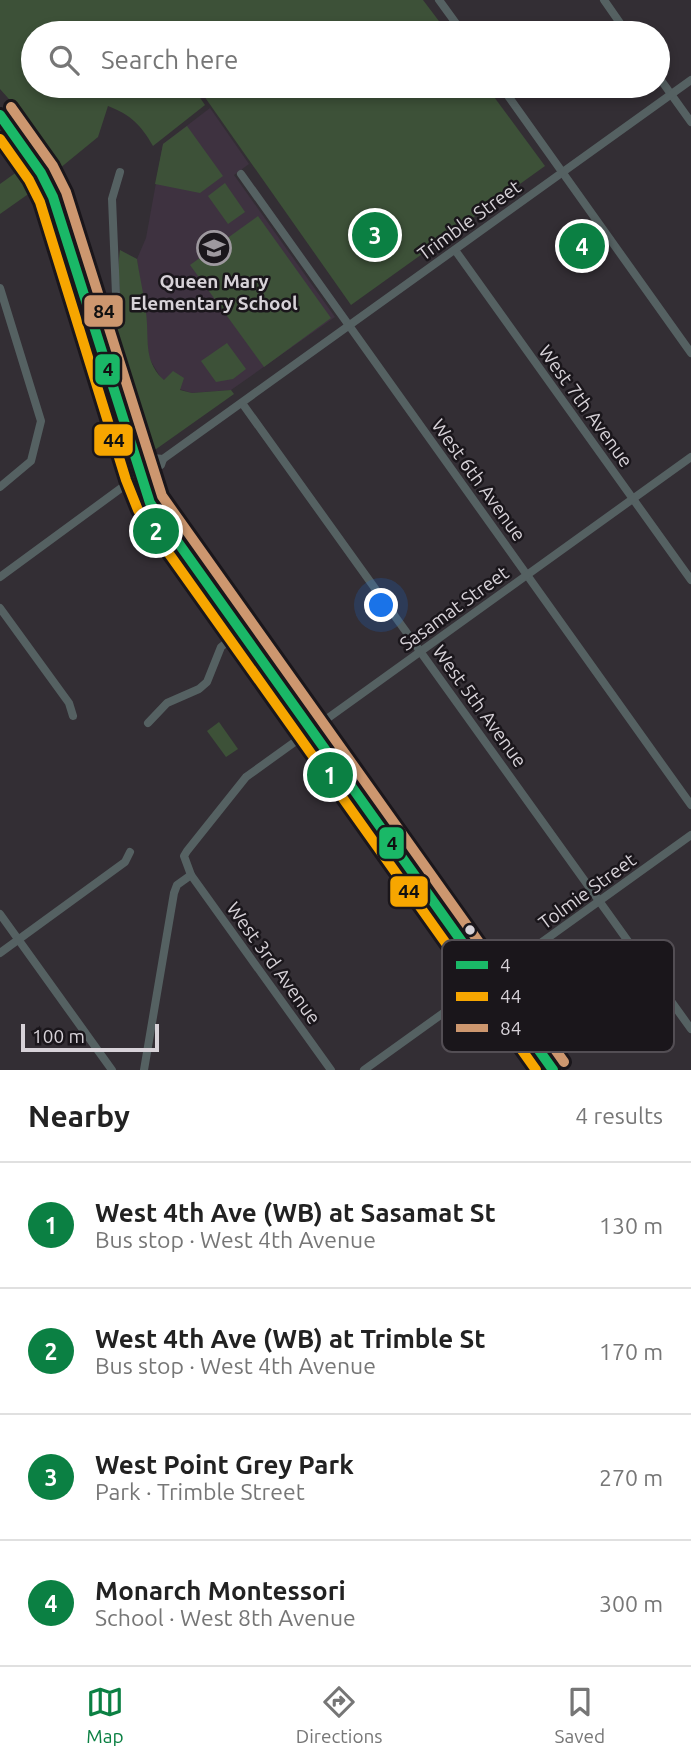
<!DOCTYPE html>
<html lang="en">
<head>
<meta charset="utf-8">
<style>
  body { margin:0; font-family:Ubuntu,sans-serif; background:#f2f2f2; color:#222 }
  .scale { position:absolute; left:21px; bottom:18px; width:138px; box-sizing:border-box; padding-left:7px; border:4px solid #d7d2d8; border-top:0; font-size:19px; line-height:24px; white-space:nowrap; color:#d7d2d8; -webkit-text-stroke:5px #1a161b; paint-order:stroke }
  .you { position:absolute; left:382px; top:606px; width:24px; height:24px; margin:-18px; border:5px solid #fff; border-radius:50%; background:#1a73e8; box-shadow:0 0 0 10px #1a73e833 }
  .badge { display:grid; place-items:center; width:46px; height:46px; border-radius:50%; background:#0b8043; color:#fff; font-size:23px; font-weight:700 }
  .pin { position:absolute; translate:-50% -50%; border:4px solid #fff; box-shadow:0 2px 7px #0006 }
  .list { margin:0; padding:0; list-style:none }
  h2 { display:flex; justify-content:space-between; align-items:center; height:91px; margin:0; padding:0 28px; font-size:30px }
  h2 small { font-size:23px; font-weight:400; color:#767676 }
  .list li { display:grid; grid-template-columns:46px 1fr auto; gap:21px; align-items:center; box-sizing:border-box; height:126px; padding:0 28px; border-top:2px solid #e0e0e0 }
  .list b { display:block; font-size:26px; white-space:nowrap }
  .list p { margin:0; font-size:23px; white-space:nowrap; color:#767676 }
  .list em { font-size:23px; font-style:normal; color:#767676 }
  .icon { flex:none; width:38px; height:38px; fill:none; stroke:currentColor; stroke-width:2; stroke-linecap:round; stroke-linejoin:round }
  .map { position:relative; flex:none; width:691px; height:1070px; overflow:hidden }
  .search { position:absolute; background:#fff; box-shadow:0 4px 10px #0003; left:21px; right:21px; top:21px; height:77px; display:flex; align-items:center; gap:18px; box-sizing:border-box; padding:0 24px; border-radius:38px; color:#767676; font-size:26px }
  .sheet { height:595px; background:#fff }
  nav { display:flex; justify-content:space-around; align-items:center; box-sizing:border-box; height:98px; border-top:2px solid #e0e0e0; background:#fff; font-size:19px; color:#767676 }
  nav a { display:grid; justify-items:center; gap:4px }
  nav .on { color:#0b8043 }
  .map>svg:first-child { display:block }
  .built { fill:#3e3240 }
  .green { fill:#3d5138 }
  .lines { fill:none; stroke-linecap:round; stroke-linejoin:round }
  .minor { stroke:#556162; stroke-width:8 }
  .secondary { stroke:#526263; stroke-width:10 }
  .bus-1-casing { stroke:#1a161b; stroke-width:16 }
  .bus-2-casing { stroke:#1a161b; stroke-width:16 }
  .bus-3-casing { stroke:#1a161b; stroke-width:16 }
  .bus-1 { stroke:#1ab867; stroke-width:10 }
  .bus-2 { stroke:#f7a600; stroke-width:10 }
  .bus-3 { stroke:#cd976f; stroke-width:10 }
  .bus-dot { fill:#d7d2d8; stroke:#1a161b; stroke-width:2.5 }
  .labels { text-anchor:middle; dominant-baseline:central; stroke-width:5; stroke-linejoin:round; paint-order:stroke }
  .street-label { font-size:19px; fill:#d7d2d8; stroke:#1a161b }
  .poi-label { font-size:19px; font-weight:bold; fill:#d7d2d8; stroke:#1a161b }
  .key { fill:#1a161b; stroke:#534e54; stroke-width:2 }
  .key-label { font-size:19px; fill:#d7d2d8 }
  .line-badge { stroke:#1a161b; stroke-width:2.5 }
  .pale-badge-label { font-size:19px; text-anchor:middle; font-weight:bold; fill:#111 }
</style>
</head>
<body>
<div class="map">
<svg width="691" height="1070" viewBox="0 0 691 1070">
  <rect width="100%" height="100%" fill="#332e34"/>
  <path class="built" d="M 210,108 L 249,164 L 234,175 L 335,317 L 231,390 L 192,393 L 173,387 L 161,378 L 149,358 L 137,259 L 146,238 L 163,144 Z"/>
  <g class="green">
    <path d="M 0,0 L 423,0 L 448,33 L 33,33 L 33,86 L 192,86 L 205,105 L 153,146 C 141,125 131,115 108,106 L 98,137 L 54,173 L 16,107 L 0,89 Z"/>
    <path d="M 197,86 L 486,86 L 545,166 L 351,305 Z"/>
    <path d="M 187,126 L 223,176 L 200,193 L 155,184 L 163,144 Z"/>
    <path d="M 21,169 L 34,190 L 0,214 L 0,184 Z"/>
    <path d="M 225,183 L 245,212 L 228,224 L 208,196 Z"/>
    <path d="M 258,216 L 331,318 L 264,367 L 190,265 Z"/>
    <path d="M 120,250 L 137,259 C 140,280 146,303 147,324 C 148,346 146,364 164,380 L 173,371 L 184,378 L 180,390 L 192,393 L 231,390 L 234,394 L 152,452 L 139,444 L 107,342 C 131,313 114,286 120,250 Z"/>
    <path d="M 227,343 L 246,369 L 233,379 L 216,382 L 201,361 Z"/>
    <path d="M 219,722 L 238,749 L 226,757 L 207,731 Z"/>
  </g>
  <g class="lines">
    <g class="minor">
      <path d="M 439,0 L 463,33"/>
      <path d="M 604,0 L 627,33"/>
      <path d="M 658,76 L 691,122"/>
      <path d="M 501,86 L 691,353"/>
      <path d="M 241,174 L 691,805"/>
      <path d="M 455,250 L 691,580"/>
      <path d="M 0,288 L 41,421 L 31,461 L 0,487"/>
      <path d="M 96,333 L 109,327 L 117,318 L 112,199 L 120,172"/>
      <path d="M 242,403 L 691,1029"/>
      <path d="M 133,456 L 163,459"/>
      <path d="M 0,577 L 124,486 L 161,465 L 163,459 L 691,80"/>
      <path d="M 0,608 L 69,703 L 73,716"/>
      <path d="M 148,723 L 167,703 L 199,689 L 207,682 L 221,647 L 241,631"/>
      <path d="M 0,914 L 112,1070"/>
      <path d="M 0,953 L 125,862 L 130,852"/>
      <path d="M 144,1070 L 174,893 L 177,885 L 191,875"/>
      <path d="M 331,1070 L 191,875 L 184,856 L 187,851 L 246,777 L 691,457"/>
      <path d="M 364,1070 L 691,835"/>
    </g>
    <path class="secondary" d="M 0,115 L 41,173 L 53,197 L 139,476 L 150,503 L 553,1070"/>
    <g class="bus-1-casing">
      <path id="bus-1" d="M 0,115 L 41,173 L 53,197 L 150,503 L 553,1070"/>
    </g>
    <g class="bus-2-casing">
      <path id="bus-2" d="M 0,139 L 29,180 L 40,202 L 126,480 L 138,510 L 536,1070"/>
    </g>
    <g class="bus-3-casing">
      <path id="bus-3" d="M 11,107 L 53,166 L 66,192 L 162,496 L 564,1062"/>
    </g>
    <use href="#bus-1" class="bus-1"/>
    <use href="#bus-2" class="bus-2"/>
    <use href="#bus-3" class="bus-3"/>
  </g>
  <defs>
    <g id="school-ring" transform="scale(1.75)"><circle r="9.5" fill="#1a161b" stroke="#9e999f" stroke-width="1.5"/><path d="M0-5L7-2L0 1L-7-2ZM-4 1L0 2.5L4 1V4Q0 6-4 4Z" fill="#9e999f"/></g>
  </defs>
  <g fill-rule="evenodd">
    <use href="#school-ring" x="214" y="248"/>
  </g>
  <circle class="bus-dot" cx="470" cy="930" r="6"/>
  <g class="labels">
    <g class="street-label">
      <text transform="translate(469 220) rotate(-36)">Trimble Street</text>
      <text transform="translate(586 406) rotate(54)">West 7th Avenue</text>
      <text transform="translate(479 480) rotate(54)">West 6th Avenue</text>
      <text transform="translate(454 608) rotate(-36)">Sasamat Street</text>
      <text transform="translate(480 706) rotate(54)">West 5th Avenue</text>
      <text transform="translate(587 891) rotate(-36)">Tolmie Street</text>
      <text transform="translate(274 963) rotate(54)">West 3rd Avenue</text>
    </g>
    <g class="poi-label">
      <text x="214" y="281">Queen Mary<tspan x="214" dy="22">Elementary School</tspan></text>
    </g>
  </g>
  <rect x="442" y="940" width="232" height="112" rx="10" class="key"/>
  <rect x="456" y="961" width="32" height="8" fill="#1ab867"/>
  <rect x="456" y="992" width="32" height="9" fill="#f7a600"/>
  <rect x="456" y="1024" width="32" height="8" fill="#cd976f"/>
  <g class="key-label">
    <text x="500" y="972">4</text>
    <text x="500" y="1003">44</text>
    <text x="500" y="1035">84</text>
  </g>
  <g class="line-badge">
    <rect x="83" y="294" width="41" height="34" rx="7" fill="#cd976f"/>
    <rect x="94" y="353" width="27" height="33" rx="7" fill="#1ab867"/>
    <rect x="93" y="423" width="41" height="34" rx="7" fill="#f7a600"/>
    <rect x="378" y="826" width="27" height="34" rx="7" fill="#1ab867"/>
    <rect x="389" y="875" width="40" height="33" rx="7" fill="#f7a600"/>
  </g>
  <g class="pale-badge-label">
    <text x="104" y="318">84</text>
    <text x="108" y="376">4</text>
    <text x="114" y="447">44</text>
    <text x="392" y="850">4</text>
    <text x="409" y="898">44</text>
  </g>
</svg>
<div class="scale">100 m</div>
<div class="you"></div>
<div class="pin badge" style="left:330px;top:775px">1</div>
<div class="pin badge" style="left:156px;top:531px">2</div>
<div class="pin badge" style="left:375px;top:235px">3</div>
<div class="pin badge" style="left:582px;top:246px">4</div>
<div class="search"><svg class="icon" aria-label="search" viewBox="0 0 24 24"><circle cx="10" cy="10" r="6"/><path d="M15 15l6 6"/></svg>Search here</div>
</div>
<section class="sheet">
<h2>Nearby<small>4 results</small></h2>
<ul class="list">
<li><span class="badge">1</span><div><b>West 4th Ave (WB) at Sasamat St</b><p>Bus stop · West 4th Avenue</p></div><em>130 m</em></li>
<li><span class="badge">2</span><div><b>West 4th Ave (WB) at Trimble St</b><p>Bus stop · West 4th Avenue</p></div><em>170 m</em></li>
<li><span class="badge">3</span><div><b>West Point Grey Park</b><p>Park · Trimble Street</p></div><em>270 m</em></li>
<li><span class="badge">4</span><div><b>Monarch Montessori</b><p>School · West 8th Avenue</p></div><em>300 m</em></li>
</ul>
</section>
<nav>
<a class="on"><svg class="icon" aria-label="map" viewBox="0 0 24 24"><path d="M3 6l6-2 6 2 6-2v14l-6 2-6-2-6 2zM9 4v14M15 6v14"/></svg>Map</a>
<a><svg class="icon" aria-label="directions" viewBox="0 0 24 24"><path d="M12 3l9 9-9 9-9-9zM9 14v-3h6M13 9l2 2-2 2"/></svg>Directions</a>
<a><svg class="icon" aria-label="saved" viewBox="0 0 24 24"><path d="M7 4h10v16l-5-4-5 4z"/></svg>Saved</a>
</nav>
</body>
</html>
